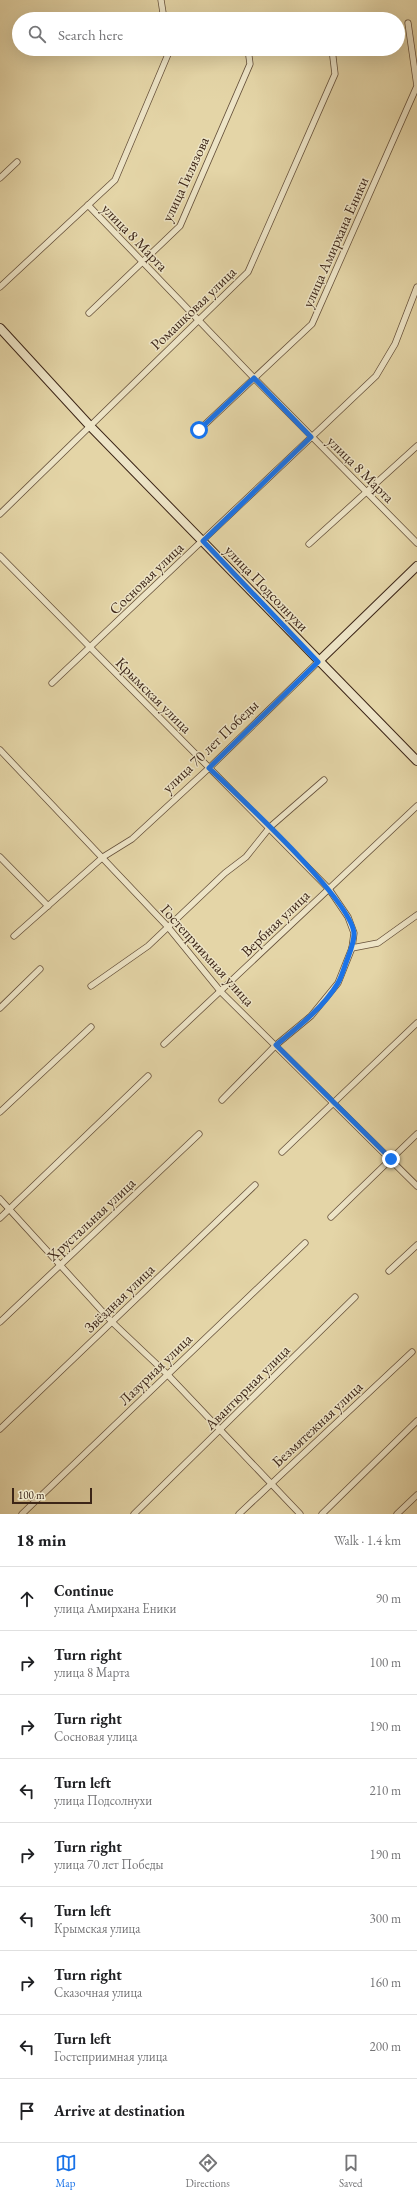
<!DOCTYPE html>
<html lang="en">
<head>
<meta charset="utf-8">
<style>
  body { margin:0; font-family:"EB Garamond",serif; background:#f6f6f6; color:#202124 }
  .scale { position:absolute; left:12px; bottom:10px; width:80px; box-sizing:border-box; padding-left:4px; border:2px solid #3c2517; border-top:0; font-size:11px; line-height:14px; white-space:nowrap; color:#3c2517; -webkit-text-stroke:3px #ede4c6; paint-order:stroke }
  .stop { position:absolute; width:12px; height:12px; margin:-9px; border:3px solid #1a73e8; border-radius:50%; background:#fff }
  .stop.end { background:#1a73e8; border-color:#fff; box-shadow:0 1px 4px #0008 }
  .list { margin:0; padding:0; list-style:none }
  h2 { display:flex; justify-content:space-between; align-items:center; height:52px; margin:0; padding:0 16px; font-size:17px }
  h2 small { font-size:13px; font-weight:400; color:#757577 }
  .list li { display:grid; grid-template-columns:26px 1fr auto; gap:12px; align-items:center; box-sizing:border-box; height:64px; padding:0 16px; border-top:1px solid #e0e0e0 }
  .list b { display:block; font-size:15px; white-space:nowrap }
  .list p { margin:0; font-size:13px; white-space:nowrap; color:#757577 }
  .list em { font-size:13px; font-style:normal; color:#757577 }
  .icon { flex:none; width:22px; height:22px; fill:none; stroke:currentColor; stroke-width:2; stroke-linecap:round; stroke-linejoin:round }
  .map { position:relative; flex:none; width:417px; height:1514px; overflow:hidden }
  .search { position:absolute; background:#fff; box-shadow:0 4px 16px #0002; left:12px; right:12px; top:12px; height:44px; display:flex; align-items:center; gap:10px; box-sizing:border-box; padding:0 14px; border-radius:22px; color:#757577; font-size:15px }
  .sheet { height:628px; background:#fff }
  nav { display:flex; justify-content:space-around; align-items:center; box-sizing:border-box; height:56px; border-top:1px solid #e0e0e0; background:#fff; font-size:11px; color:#757577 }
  nav a { display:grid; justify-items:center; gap:2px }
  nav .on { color:#1a73e8 }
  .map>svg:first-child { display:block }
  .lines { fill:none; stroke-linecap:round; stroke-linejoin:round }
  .street-casing { stroke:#66513b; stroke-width:7 }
  .secondary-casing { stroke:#3c2517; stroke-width:10 }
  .street { stroke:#ede4c6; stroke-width:5.5 }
  .secondary { stroke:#ede4c6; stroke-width:8 }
  .route { stroke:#1a73e8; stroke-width:5 }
  .labels { text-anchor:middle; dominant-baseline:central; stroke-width:3; stroke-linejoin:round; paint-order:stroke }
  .street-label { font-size:15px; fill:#3c2517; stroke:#ede4c6 }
</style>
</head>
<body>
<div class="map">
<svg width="417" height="1514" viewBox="0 0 417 1514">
  <rect width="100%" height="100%" fill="#e4d5a7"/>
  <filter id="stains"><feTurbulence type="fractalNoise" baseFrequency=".005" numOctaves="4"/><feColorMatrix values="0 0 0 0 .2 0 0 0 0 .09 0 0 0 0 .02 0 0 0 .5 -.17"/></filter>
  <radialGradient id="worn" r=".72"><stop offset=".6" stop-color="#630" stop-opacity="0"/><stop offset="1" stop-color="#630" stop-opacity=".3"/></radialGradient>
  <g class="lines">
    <g class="street-casing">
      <g id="street">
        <path d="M 161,0 L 164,19"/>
        <path d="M 0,178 L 17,162"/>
        <path d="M 88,205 L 254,378 L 417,543"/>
        <path d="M 0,287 L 115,180 L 169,52 L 169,49"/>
        <path d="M 89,313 L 180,226 L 250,64 L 248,49"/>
        <path d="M 199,430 L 312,324 L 417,86 L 408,23"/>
        <path d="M 0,514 L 248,272 L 335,74 L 332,49"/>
        <path d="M 309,544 L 417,446"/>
        <path d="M 0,556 L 329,889 L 348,917 L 354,933 L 352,948 L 338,983 L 311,1016 L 276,1045 L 222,1100"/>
        <path d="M 52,683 L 376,376 L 395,344 L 417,287"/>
        <path d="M 0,750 L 168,927 L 221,992 L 417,1186"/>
        <path d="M 0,857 L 48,906"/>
        <path d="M 14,936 L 103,857 L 132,839 L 209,768 L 318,662"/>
        <path d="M 352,948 L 378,943 L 417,915"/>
        <path d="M 91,986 L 148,946 L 225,873 L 246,857 L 270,827 L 324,780"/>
        <path d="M 0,1008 L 40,969"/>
        <path d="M 164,1044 L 417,806"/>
        <path d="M 0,1112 L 91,1027"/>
        <path d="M 282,1152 L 417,1023"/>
        <path d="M 0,1199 L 112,1322 L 167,1374 L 300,1514"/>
        <path d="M 331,1217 L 417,1134"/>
        <path d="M 0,1218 L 148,1076"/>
        <path d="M 389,1271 L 417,1245"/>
        <path d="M 0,1322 L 199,1134"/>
        <path d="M 0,1429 L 255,1185"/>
        <path d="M 22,1514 L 305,1243"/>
        <path d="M 134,1514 L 355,1297"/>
        <path d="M 239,1514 L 412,1352"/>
        <path d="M 322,1514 L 417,1421"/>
        <path d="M 397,1514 L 417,1495"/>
      </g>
    </g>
    <g class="secondary-casing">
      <g id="secondary">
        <path d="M 0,328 L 90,426 L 417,761"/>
        <path d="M 318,662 L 417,566"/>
      </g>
    </g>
    <use href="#street" class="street"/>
    <use href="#secondary" class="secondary"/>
  </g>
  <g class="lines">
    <path class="route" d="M 199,430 L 254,378 L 311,437 L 203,541 L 318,662 L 209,768 C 236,794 353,901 354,934 C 354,943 350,952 347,960 C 344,968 342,976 338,983 C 323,1008 298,1027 276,1045 L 391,1159"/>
  </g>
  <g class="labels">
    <g class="street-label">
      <text transform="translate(185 179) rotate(-65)">улица Гилязова</text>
      <text transform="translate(135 237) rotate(46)">улица 8 Марта</text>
      <text transform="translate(335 242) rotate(-66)">улица Амирхана Еники</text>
      <text transform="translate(193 308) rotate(-44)">Ромашковая улица</text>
      <text transform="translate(361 469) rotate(45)">улица 8 Марта</text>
      <text transform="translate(146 578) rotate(-44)">Сосновая улица</text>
      <text transform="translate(267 588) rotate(46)">улица Подсолнухи</text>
      <text transform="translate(154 695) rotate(45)">Крымская улица</text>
      <text transform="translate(210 746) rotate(-44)">улица 70 лет Победы</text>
      <text transform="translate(275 923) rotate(-44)">Вербная улица</text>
      <text transform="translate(208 955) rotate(48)">Гостеприимная улица</text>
      <text transform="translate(91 1219) rotate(-43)">Хрустальная улица</text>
      <text transform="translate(119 1298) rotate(-44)">Звёздная улица</text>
      <text transform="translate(155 1369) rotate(-44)">Лазурная улица</text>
      <text transform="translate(247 1387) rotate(-45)">Авантюрная улица</text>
      <text transform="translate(317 1424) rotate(-43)">Безмятежная улица</text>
    </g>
  </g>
  <rect width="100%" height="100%" filter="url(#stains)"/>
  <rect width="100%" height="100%" fill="url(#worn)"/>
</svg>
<div class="scale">100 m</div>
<div class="stop" style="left:199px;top:430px"></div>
<div class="stop end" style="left:391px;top:1159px"></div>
<div class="search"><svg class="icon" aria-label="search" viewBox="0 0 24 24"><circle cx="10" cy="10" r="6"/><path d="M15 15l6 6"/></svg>Search here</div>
</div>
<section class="sheet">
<h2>18 min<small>Walk · 1.4 km</small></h2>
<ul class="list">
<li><svg class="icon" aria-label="ahead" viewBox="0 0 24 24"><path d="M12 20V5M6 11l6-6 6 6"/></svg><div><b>Continue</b><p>улица Амирхана Еники</p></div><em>90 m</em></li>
<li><svg class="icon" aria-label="right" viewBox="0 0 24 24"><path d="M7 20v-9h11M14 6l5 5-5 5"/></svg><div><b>Turn right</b><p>улица 8 Марта</p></div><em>100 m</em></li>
<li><svg class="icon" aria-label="right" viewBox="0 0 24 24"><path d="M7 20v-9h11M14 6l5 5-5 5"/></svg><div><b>Turn right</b><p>Сосновая улица</p></div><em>190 m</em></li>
<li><svg class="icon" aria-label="left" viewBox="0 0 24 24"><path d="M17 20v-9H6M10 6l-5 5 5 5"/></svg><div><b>Turn left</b><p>улица Подсолнухи</p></div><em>210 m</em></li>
<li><svg class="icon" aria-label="right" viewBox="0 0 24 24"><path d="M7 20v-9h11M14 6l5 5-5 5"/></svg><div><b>Turn right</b><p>улица 70 лет Победы</p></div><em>190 m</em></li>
<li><svg class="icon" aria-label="left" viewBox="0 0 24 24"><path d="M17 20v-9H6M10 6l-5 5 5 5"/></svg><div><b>Turn left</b><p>Крымская улица</p></div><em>300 m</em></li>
<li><svg class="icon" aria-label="right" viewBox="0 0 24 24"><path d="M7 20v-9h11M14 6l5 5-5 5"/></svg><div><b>Turn right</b><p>Сказочная улица</p></div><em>160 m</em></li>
<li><svg class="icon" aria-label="left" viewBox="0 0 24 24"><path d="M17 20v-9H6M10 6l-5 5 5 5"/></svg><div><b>Turn left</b><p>Гостеприимная улица</p></div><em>200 m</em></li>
<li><svg class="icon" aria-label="arrive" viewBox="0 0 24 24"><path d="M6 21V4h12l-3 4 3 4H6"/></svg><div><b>Arrive at destination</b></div></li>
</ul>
</section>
<nav>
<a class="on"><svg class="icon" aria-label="map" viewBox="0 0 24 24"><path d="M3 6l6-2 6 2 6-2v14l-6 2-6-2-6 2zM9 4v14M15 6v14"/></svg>Map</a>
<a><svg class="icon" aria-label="directions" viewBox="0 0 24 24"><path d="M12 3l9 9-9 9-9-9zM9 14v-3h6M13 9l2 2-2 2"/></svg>Directions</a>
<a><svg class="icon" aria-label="saved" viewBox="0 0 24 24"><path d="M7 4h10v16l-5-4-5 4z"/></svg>Saved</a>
</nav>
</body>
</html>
